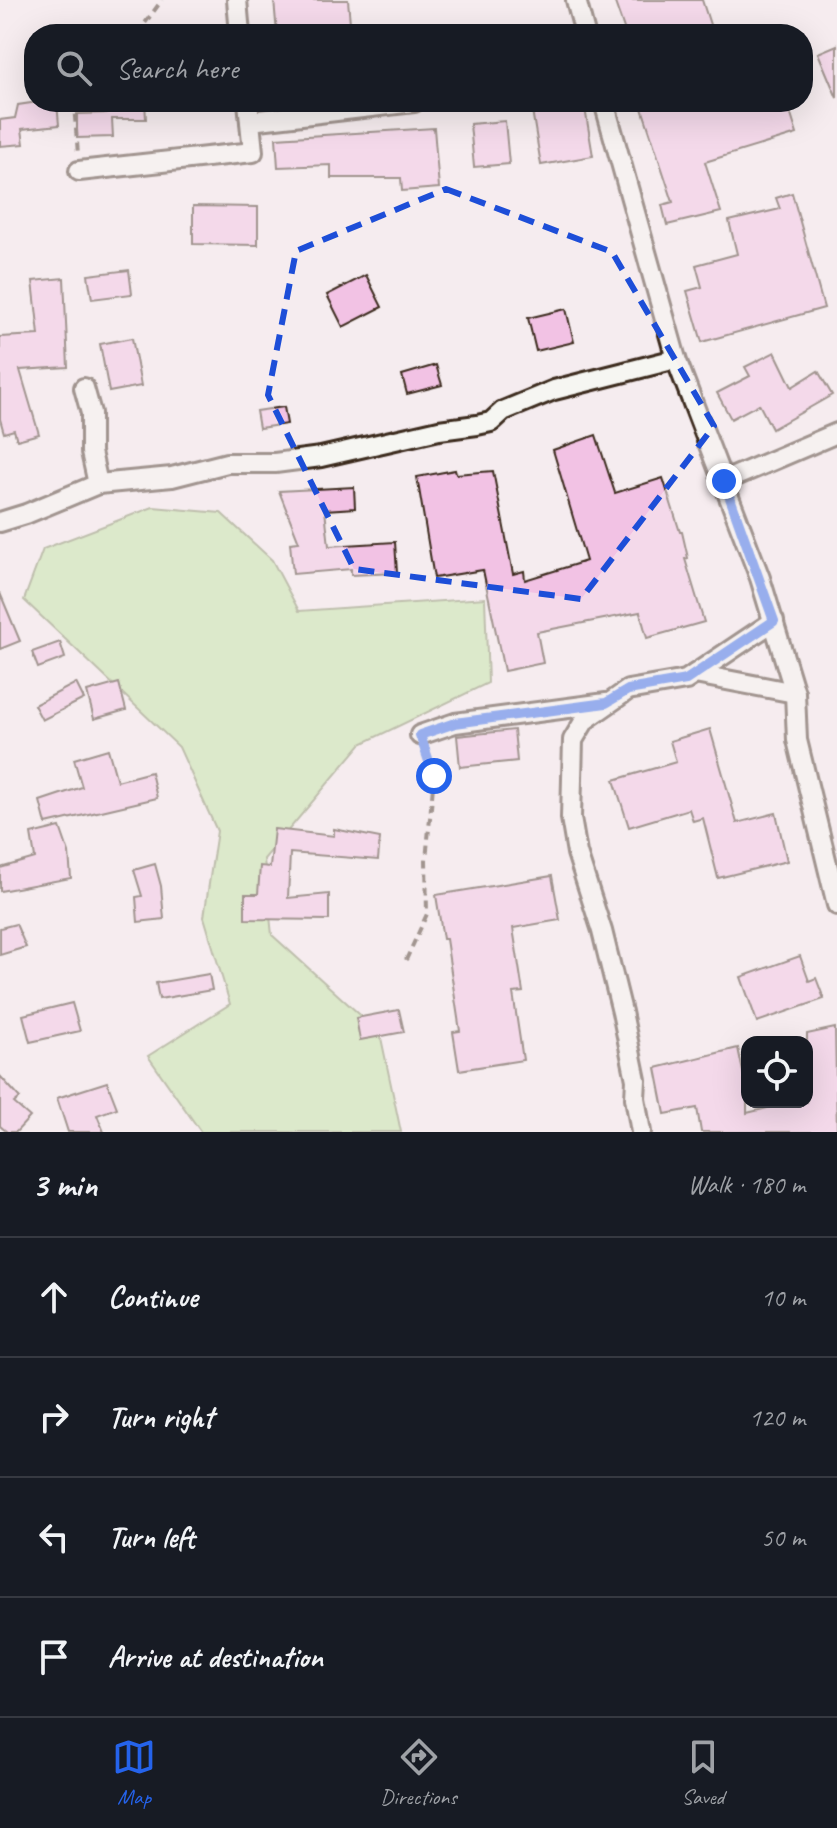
<!DOCTYPE html>
<html lang="en">
<head>
<meta charset="utf-8">
<style>
  body { margin:0; font-family:Caveat,sans-serif; background:#242831; color:#f1f3f6 }
  .controls { position:absolute; right:24px; bottom:24px; display:grid; overflow:hidden; border-radius:16px; box-shadow:0 8px 32px #0002 }
  .controls button { width:72px; height:72px; display:grid; place-items:center; padding:0; border:0; border-bottom:2px solid #363941; background:#171b24; color:#f1f3f6; font:40px sans-serif }
  .stop { position:absolute; width:24px; height:24px; margin:-18px; border:6px solid #2563eb; border-radius:50%; background:#fff }
  .stop.end { background:#2563eb; border-color:#fff; box-shadow:0 2px 8px #0008 }
  .list { margin:0; padding:0; list-style:none }
  h2 { display:flex; justify-content:space-between; align-items:center; height:104px; margin:0; padding:0 32px; font-size:34px }
  h2 small { font-size:26px; font-weight:400; color:#9ea1a6 }
  .list li { display:grid; grid-template-columns:52px 1fr auto; gap:24px; align-items:center; box-sizing:border-box; height:120px; padding:0 32px; border-top:2px solid #363941 }
  .list b { display:block; font-size:30px; white-space:nowrap }
  .list em { font-size:26px; font-style:normal; color:#9ea1a6 }
  .icon { flex:none; width:44px; height:44px; fill:none; stroke:currentColor; stroke-width:2; stroke-linecap:round; stroke-linejoin:round }
  .map { position:relative; flex:none; width:837px; height:1132px; overflow:hidden }
  .search { position:absolute; background:#171b24; box-shadow:0 8px 32px #0002; left:24px; right:24px; top:24px; height:88px; display:flex; align-items:center; gap:20px; box-sizing:border-box; padding:0 28px; border-radius:32px; color:#9ea1a6; font-size:30px }
  .sheet { height:584px; background:#171b24 }
  nav { display:flex; justify-content:space-around; align-items:center; box-sizing:border-box; height:112px; border-top:2px solid #363941; background:#171b24; font-size:22px; color:#9ea1a6 }
  nav a { display:grid; justify-items:center; gap:4px }
  nav .on { color:#2563eb }
  .map>svg:first-child { display:block }
  .green { fill:#bde49f; stroke:#7c875e; stroke-width:2 }
  .building { fill:#f2c2e4; stroke:#3b2a1e; stroke-width:2 }
  .lines { fill:none; stroke-linecap:round; stroke-linejoin:round }
  .street-casing { stroke:#3b2a1e; stroke-width:24 }
  .path { stroke:#3b2a1e; stroke-width:4; stroke-dasharray:8 6; stroke-linecap:butt }
  .street { stroke:#f6f6f2; stroke-width:18 }
  .route { stroke:#2563eb; stroke-width:10 }
  .marked { fill:none; stroke:#1d4ed8; stroke-width:6; stroke-dasharray:16 10; stroke-linejoin:round }
</style>
</head>
<body>
<div class="map">
<svg width="837" height="1132" viewBox="0 0 837 1132">
  <rect width="100%" height="100%" fill="#f5ecef"/>
  <filter id="ink" filterUnits="userSpaceOnUse"><feTurbulence type="fractalNoise" baseFrequency=".0125" numOctaves="2"/><feDisplacementMap in="SourceGraphic" scale="16" xChannelSelector="R" yChannelSelector="G"/><feConvolveMatrix kernelMatrix="1 2 1 2 8 2 1 2 1" color-interpolation-filters="sRGB"/></filter>
  <g filter="url(#ink)">
    <path class="green" d="M 153,507 L 221,513 L 272,560 L 299,611 L 485,598 L 488,683 L 361,744 L 264,859 L 272,935 L 380,1033 L 401,1132 L 201,1132 L 148,1056 L 230,1004 L 204,917 L 217,831 L 179,747 L 24,600 L 43,549 Z"/>
    <g class="building">
      <path d="M 274,0 L 348,0 L 351,34 L 277,34 Z"/>
      <path d="M 614,0 L 702,0 L 713,34 L 626,34 Z"/>
      <path d="M 837,45 L 837,98 L 818,53 Z"/>
      <path d="M 38,102 L 57,102 L 59,125 L 22,129 L 24,144 L 0,146 L 0,120 L 15,118 L 18,105 Z"/>
      <path d="M 109,102 L 145,102 L 146,119 L 112,119 L 113,137 L 77,138 L 77,114 L 110,113 Z"/>
      <path d="M 540,102 L 584,102 L 593,156 L 541,165 L 531,104 Z"/>
      <path d="M 640,102 L 686,102 L 688,108 L 707,102 L 787,102 L 797,134 L 705,162 L 721,212 L 667,225 L 662,205 L 673,202 Z"/>
      <path d="M 505,121 L 509,164 L 474,167 L 470,124 Z"/>
      <path d="M 434,128 L 439,188 L 402,191 L 401,178 L 331,178 L 331,165 L 278,167 L 276,138 Z"/>
      <path d="M 792,193 L 824,308 L 702,342 L 687,291 L 702,287 L 696,265 L 737,254 L 729,221 L 780,209 L 776,198 Z"/>
      <path d="M 193,206 L 258,207 L 258,245 L 193,244 Z"/>
      <path d="M 129,270 L 132,294 L 92,299 L 88,275 Z"/>
      <path d="M 366,275 L 382,307 L 343,327 L 327,295 Z"/>
      <path d="M 64,278 L 68,367 L 20,370 L 39,434 L 17,440 L 14,430 L 4,433 L 0,419 L 0,337 L 39,335 L 33,281 Z"/>
      <path d="M 566,309 L 574,342 L 536,351 L 528,318 Z"/>
      <path d="M 132,338 L 141,386 L 109,392 L 100,344 Z"/>
      <path d="M 775,352 L 792,387 L 818,371 L 832,395 L 772,429 L 759,404 L 731,419 L 717,393 L 750,376 L 745,367 Z"/>
      <path d="M 436,365 L 442,385 L 407,394 L 402,375 Z"/>
      <path d="M 284,407 L 287,424 L 259,428 L 256,411 Z"/>
      <path d="M 596,435 L 615,493 L 663,478 L 680,532 L 682,532 L 688,558 L 685,559 L 704,622 L 647,638 L 640,612 L 537,632 L 543,663 L 504,671 L 483,570 L 434,578 L 417,477 L 455,470 L 456,474 L 493,471 L 513,574 L 524,571 L 525,580 L 586,561 L 553,450 Z"/>
      <path d="M 354,487 L 355,508 L 325,510 L 329,546 L 395,542 L 397,573 L 351,575 L 351,569 L 293,574 L 290,543 L 299,542 L 279,491 Z"/>
      <path d="M 0,593 L 20,641 L 0,649 Z"/>
      <path d="M 60,642 L 65,658 L 38,668 L 32,652 Z"/>
      <path d="M 76,683 L 84,699 L 42,720 L 34,705 Z"/>
      <path d="M 119,683 L 126,710 L 94,719 L 87,692 Z"/>
      <path d="M 710,729 L 737,823 L 776,813 L 787,861 L 718,878 L 703,818 L 693,821 L 689,809 L 629,827 L 614,780 L 676,762 L 670,741 Z"/>
      <path d="M 514,730 L 517,761 L 460,767 L 457,736 Z"/>
      <path d="M 108,749 L 117,781 L 151,772 L 157,798 L 46,824 L 40,801 L 82,787 L 74,759 Z"/>
      <path d="M 60,827 L 69,853 L 71,878 L 0,891 L 0,868 L 35,858 L 31,834 Z"/>
      <path d="M 274,829 L 334,836 L 334,829 L 380,838 L 378,860 L 290,853 L 288,898 L 329,894 L 329,920 L 245,919 L 245,894 L 258,894 L 260,866 L 270,867 Z"/>
      <path d="M 155,864 L 161,886 L 164,919 L 138,922 L 136,897 L 142,896 L 134,870 Z"/>
      <path d="M 552,876 L 560,920 L 513,928 L 523,992 L 513,993 L 523,1060 L 459,1070 L 453,1032 L 460,1031 L 446,939 L 443,939 L 436,895 Z"/>
      <path d="M 16,924 L 26,947 L 0,955 L 0,928 Z"/>
      <path d="M 800,956 L 809,981 L 816,978 L 824,999 L 757,1022 L 741,977 Z"/>
      <path d="M 209,974 L 212,990 L 159,999 L 156,983 Z"/>
      <path d="M 72,1003 L 80,1031 L 30,1042 L 23,1015 Z"/>
      <path d="M 399,1010 L 404,1032 L 360,1040 L 356,1018 Z"/>
      <path d="M 835,1028 L 837,1132 L 701,1132 L 697,1108 L 665,1114 L 656,1068 L 738,1048 L 747,1091 L 747,1113 L 793,1102 L 807,1102 L 807,1034 Z"/>
      <path d="M 0,1076 L 20,1098 L 14,1103 L 30,1117 L 16,1132 L 7,1132 L 0,1126 Z"/>
      <path d="M 107,1082 L 117,1108 L 97,1115 L 104,1132 L 68,1132 L 57,1098 Z"/>
    </g>
    <g class="lines">
      <g class="street-casing">
        <g id="street">
          <path d="M 237,0 L 240,34"/>
          <path d="M 576,0 L 585,34"/>
          <path d="M 604,102 L 676,359 L 760,578 L 795,693 L 797,740 L 837,905"/>
          <path d="M 250,121 L 414,102"/>
          <path d="M 79,171 L 253,152 L 248,102"/>
          <path d="M 84,388 L 91,413 L 91,452 L 98,484"/>
          <path d="M 724,481 L 837,433"/>
          <path d="M 0,522 L 26,514 L 98,484 L 172,477 L 227,463 L 275,463 L 321,457 L 439,430 L 477,425 L 491,422 L 503,411 L 554,390 L 676,359"/>
          <path d="M 695,674 L 795,693"/>
          <path d="M 420,735 L 455,723 L 606,703"/>
          <path d="M 641,1132 L 635,1098 L 636,1080 L 622,1012 L 602,931 L 577,853 L 571,818 L 573,740 L 585,720 L 628,690 L 686,680 L 774,621"/>
        </g>
      </g>
      <g class="path">
        <path d="M 137,34 L 162,0"/>
        <path d="M 77,102 L 74,105 L 78,154"/>
        <path d="M 406,960 L 427,914 L 426,860 L 434,776 L 426,752"/>
      </g>
      <use href="#street" class="street"/>
    </g>
  </g>
  <g class="lines" filter="url(#ink)">
    <path class="route" d="M 434,776 L 420,735 L 455,723 L 606,703 L 628,690 L 686,680 L 774,621 L 724,481"/>
  </g>
  <path d="M0 0H837V1132H0ZM 446,189 L 612,252 L 714,426 L 581,599 L 354,569 L 268,395 L 296,251 Z" fill="#f5ecef" fill-opacity=".55" fill-rule="evenodd"/>
  <path class="marked" d="M 446,189 L 612,252 L 714,426 L 581,599 L 354,569 L 268,395 L 296,251 Z"/>
</svg>
<div class="controls">
<button><svg class="icon" aria-label="locate" viewBox="0 0 24 24"><circle cx="12" cy="12" r="6"/><path d="M12 2v4M12 18v4M2 12h4M18 12h4"/></svg></button>
</div>
<div class="stop" style="left:434px;top:776px"></div>
<div class="stop end" style="left:724px;top:481px"></div>
<div class="search"><svg class="icon" aria-label="search" viewBox="0 0 24 24"><circle cx="10" cy="10" r="6"/><path d="M15 15l6 6"/></svg>Search here</div>
</div>
<section class="sheet">
<h2>3 min<small>Walk · 180 m</small></h2>
<ul class="list">
<li><svg class="icon" aria-label="ahead" viewBox="0 0 24 24"><path d="M12 20V5M6 11l6-6 6 6"/></svg><div><b>Continue</b></div><em>10 m</em></li>
<li><svg class="icon" aria-label="right" viewBox="0 0 24 24"><path d="M7 20v-9h11M14 6l5 5-5 5"/></svg><div><b>Turn right</b></div><em>120 m</em></li>
<li><svg class="icon" aria-label="left" viewBox="0 0 24 24"><path d="M17 20v-9H6M10 6l-5 5 5 5"/></svg><div><b>Turn left</b></div><em>50 m</em></li>
<li><svg class="icon" aria-label="arrive" viewBox="0 0 24 24"><path d="M6 21V4h12l-3 4 3 4H6"/></svg><div><b>Arrive at destination</b></div></li>
</ul>
</section>
<nav>
<a class="on"><svg class="icon" aria-label="map" viewBox="0 0 24 24"><path d="M3 6l6-2 6 2 6-2v14l-6 2-6-2-6 2zM9 4v14M15 6v14"/></svg>Map</a>
<a><svg class="icon" aria-label="directions" viewBox="0 0 24 24"><path d="M12 3l9 9-9 9-9-9zM9 14v-3h6M13 9l2 2-2 2"/></svg>Directions</a>
<a><svg class="icon" aria-label="saved" viewBox="0 0 24 24"><path d="M7 4h10v16l-5-4-5 4z"/></svg>Saved</a>
</nav>
</body>
</html>
